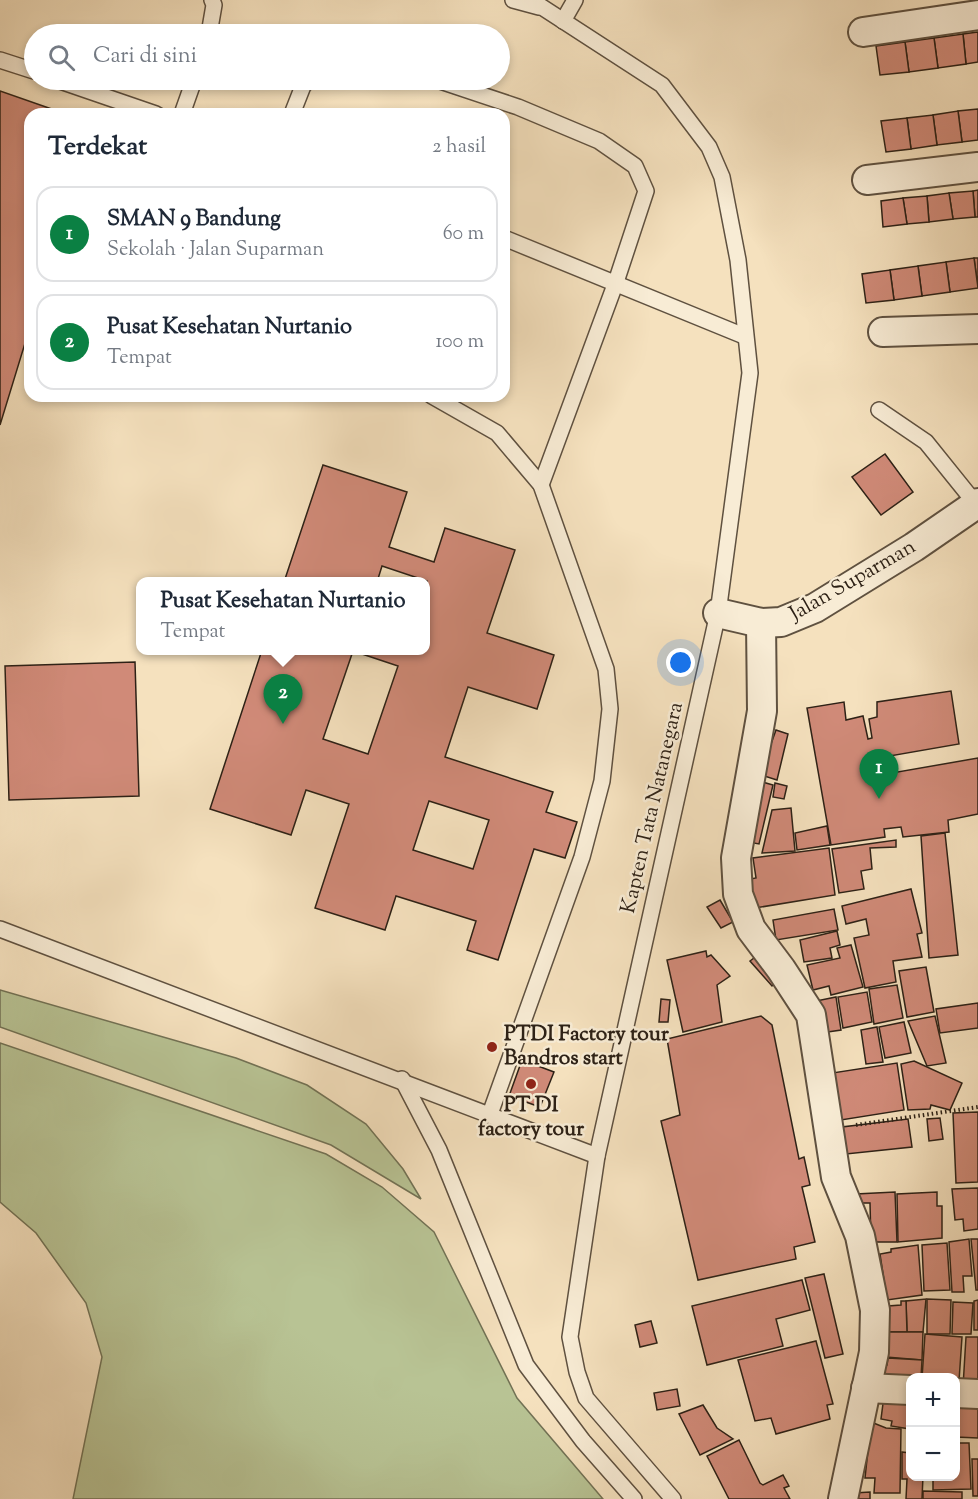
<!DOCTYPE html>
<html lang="id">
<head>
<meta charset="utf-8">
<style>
  body { margin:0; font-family:"Sorts Mill Goudy",serif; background:#f2f2f3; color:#1f2937 }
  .controls { position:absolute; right:18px; bottom:18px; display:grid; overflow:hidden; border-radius:12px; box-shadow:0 3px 9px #0003 }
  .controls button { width:54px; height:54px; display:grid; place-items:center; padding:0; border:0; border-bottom:2px solid #e0e1e3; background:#fff; color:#1f2937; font:30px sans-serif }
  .you { position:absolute; left:681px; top:663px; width:21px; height:21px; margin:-15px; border:4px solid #fff; border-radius:50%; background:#1a73e8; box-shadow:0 0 0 9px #1a73e833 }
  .badge { display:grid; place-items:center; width:39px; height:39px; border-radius:50%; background:#0b8043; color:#fff; font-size:20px; font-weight:700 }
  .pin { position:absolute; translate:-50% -50px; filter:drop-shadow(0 2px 3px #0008) }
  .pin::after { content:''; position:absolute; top:32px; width:21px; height:18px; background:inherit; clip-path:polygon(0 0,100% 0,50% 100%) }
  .popup { position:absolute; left:136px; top:577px; width:294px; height:78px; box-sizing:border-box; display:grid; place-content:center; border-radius:12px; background:#fff; filter:drop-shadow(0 2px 4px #0005); font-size:20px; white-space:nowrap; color:#747a83 }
  .popup b { font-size:22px; color:#1f2937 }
  .popup::after { content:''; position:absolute; left:50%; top:100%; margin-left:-12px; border:12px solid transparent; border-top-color:#fff }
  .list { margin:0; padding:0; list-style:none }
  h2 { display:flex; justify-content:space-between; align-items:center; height:78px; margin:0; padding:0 24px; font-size:26px }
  h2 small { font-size:20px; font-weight:400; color:#747a83 }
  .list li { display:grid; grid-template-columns:39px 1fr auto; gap:18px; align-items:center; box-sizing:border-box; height:96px; margin:0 12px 12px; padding:0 12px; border:2px solid #e0e1e3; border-radius:18px }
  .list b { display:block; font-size:22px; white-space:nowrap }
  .list p { margin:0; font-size:20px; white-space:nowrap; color:#747a83 }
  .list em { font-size:20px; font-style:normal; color:#747a83 }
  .icon { flex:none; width:33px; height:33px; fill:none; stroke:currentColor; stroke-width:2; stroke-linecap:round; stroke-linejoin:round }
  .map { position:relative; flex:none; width:978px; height:1499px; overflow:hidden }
  .search { position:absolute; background:#fff; box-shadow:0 3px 9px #0003; left:24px; top:24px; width:486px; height:66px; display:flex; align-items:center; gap:15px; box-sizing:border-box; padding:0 21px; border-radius:33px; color:#747a83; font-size:22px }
  .panel { position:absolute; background:#fff; box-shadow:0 3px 9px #0003; left:24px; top:108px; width:486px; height:294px; border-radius:18px }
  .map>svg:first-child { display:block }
  .green { fill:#b8c394; stroke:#727255; stroke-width:1.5 }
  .building { fill:#d08a78; stroke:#2d2116; stroke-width:1.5; fill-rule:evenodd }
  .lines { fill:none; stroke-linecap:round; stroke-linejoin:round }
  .lane-casing { stroke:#5f5140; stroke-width:18 }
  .street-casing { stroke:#5f5140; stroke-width:32 }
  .path { stroke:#2d2116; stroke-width:4; stroke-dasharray:1.5 3; stroke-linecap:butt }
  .lane { stroke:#f8ecd5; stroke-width:15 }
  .street { stroke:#f8ecd5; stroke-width:28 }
  .poi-dot { fill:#8f2418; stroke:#f8ecd5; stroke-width:2 }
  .labels { text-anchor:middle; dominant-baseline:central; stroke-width:5; stroke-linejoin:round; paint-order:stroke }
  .street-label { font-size:21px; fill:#2d2116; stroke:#f8ecd5 }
  .poi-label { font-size:21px; font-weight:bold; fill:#2d2116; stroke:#f8ecd5; text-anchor:start }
</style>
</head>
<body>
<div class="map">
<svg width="978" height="1499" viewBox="0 0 978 1499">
  <rect width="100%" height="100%" fill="#f5e1be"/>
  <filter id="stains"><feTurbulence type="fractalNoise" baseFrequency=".00333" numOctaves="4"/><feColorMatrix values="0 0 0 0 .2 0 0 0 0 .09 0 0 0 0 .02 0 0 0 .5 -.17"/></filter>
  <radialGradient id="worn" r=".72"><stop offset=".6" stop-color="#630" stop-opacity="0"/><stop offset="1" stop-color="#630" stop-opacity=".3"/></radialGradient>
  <g class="green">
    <path d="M 0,990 L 236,1058 L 307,1085 L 366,1124 L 403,1169 L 421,1199 L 331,1145 L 0,1027 Z"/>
    <path d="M 0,1043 L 326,1154 L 382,1187 L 434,1232 L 517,1398 L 603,1499 L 73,1499 L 102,1357 L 86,1303 L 36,1233 L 0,1202 Z"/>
  </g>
  <g class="building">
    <path d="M 978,32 L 978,62 L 966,64 L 963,34 Z"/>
    <path d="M 963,34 L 966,64 L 938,68 L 934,38 Z"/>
    <path d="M 934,38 L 938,68 L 909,72 L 905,42 Z"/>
    <path d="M 905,42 L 909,72 L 880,75 L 876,46 Z"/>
    <path d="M 0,91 L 66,114 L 30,114 L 30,327 L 0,425 Z"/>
    <path d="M 978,109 L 978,140 L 962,142 L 958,111 Z"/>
    <path d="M 958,111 L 962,142 L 937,145 L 933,115 Z"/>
    <path d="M 933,115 L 937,145 L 911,149 L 907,118 Z"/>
    <path d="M 907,118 L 911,149 L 886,152 L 881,121 Z"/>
    <path d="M 978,190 L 978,217 L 975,217 L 973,191 Z"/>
    <path d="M 973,191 L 975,217 L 953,219 L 949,193 Z"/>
    <path d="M 949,193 L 953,219 L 929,222 L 927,196 Z"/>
    <path d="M 927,196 L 929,222 L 907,224 L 903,198 Z"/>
    <path d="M 903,198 L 907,224 L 883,227 L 881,201 Z"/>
    <path d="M 974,258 L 978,258 L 978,288 Z"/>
    <path d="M 974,258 L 978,288 L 950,292 L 946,262 Z"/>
    <path d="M 946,262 L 950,292 L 922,296 L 918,266 Z"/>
    <path d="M 918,266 L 922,296 L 894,300 L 890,270 Z"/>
    <path d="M 890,270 L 894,300 L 866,303 L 862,274 Z"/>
    <path d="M 885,454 L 913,492 L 881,515 L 852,477 Z"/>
    <path d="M 323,465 L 407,492 L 389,547 L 434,562 L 445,528 L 515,550 L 487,633 L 554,655 L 537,709 L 468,687 L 445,757 L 553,792 L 546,812 L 577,822 L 565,858 L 534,849 L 498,960 L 467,950 L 476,921 L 396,896 L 385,930 L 315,908 L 349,804 L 306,790 L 291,835 L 210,809 L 262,650 L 425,650 L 427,581 L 382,566 L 377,582 L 284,582 ZM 353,651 L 398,666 L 368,754 L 323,739 ZM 429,801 L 489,820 L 473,869 L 413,850 Z"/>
    <path d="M 135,662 L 139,796 L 9,800 L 5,666 Z"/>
    <path d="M 951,691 L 959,744 L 872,759 L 875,776 L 978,758 L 978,814 L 948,820 L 949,832 L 903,837 L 901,827 L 884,829 L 885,837 L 831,845 L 807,708 L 844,702 L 846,720 L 863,716 L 868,739 L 872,738 L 869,719 L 877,717 L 877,702 Z"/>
    <path d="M 776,730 L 788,734 L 777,780 L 758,774 L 766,743 L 771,744 Z"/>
    <path d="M 759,781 L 773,785 L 759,844 L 743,841 Z"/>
    <path d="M 775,783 L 787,786 L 784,799 L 773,797 Z"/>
    <path d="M 791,808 L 795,851 L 762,853 L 772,810 Z"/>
    <path d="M 827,826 L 830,845 L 797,850 L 795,833 Z"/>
    <path d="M 945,833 L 958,955 L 929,958 L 921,836 Z"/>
    <path d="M 896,840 L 896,847 L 870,848 L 872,869 L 861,871 L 864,889 L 839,893 L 832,849 Z"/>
    <path d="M 829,848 L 835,895 L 749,909 L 745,880 L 756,878 L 753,858 Z"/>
    <path d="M 911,889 L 922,933 L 917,934 L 922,957 L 893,961 L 896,982 L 865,988 L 854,938 L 869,935 L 866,919 L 846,924 L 842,906 Z"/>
    <path d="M 720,900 L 733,922 L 721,928 L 707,907 Z"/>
    <path d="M 834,909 L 838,930 L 776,940 L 773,920 Z"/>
    <path d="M 837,931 L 840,945 L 830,948 L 832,958 L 804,962 L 800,940 Z"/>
    <path d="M 851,945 L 863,987 L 831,995 L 829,986 L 813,990 L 807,965 L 840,958 L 837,948 Z"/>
    <path d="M 706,951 L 707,957 L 711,955 L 730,976 L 717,985 L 722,1022 L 683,1032 L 667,960 Z"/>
    <path d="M 758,955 L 779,979 L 772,986 L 750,961 Z"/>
    <path d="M 926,967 L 934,1012 L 907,1017 L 899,971 Z"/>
    <path d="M 897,985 L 903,1018 L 874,1024 L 869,989 Z"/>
    <path d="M 867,992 L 872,1022 L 843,1028 L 838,997 Z"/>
    <path d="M 836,997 L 841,1030 L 821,1033 L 816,1001 Z"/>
    <path d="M 661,999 L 670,1000 L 668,1022 L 659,1022 Z"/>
    <path d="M 978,1003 L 978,1028 L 940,1033 L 936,1009 Z"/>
    <path d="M 761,1016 L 772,1025 L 799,1159 L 804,1157 L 810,1185 L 802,1187 L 815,1242 L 794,1247 L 796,1259 L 698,1280 L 661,1121 L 680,1115 L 667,1039 Z"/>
    <path d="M 935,1016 L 946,1063 L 927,1066 L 908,1021 Z"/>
    <path d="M 904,1022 L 911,1053 L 885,1058 L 879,1027 Z"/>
    <path d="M 877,1027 L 883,1062 L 866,1064 L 861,1030 Z"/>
    <path d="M 522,1060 L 554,1072 L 540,1107 L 509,1096 Z"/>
    <path d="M 914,1061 L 962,1083 L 950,1110 L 931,1105 L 930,1109 L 908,1110 L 901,1064 Z"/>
    <path d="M 897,1063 L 904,1110 L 841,1120 L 832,1073 Z"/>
    <path d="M 978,1112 L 978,1182 L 956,1183 L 953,1113 Z"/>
    <path d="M 940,1118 L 943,1139 L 929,1141 L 927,1119 Z"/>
    <path d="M 908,1119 L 912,1147 L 846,1154 L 842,1127 Z"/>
    <path d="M 978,1188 L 978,1229 L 964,1231 L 963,1219 L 955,1220 L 952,1189 Z"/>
    <path d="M 895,1192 L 897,1242 L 871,1242 L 870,1203 L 856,1203 L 856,1194 Z"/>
    <path d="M 937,1192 L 937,1206 L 942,1206 L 942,1238 L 898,1242 L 897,1194 Z"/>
    <path d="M 969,1239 L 972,1276 L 963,1276 L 964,1292 L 952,1292 L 949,1242 Z"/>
    <path d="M 971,1239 L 978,1239 L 978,1290 L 976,1290 Z"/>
    <path d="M 947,1243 L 950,1290 L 924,1291 L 922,1245 Z"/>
    <path d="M 918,1245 L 922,1295 L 887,1300 L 880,1254 L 891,1252 L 891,1249 Z"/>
    <path d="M 824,1274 L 843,1354 L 825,1358 L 805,1278 Z"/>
    <path d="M 802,1280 L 810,1310 L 776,1319 L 783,1346 L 707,1365 L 692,1306 Z"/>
    <path d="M 926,1299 L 923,1332 L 907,1332 L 906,1301 Z"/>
    <path d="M 927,1299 L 951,1300 L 950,1334 L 927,1334 Z"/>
    <path d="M 978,1300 L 978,1330 L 974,1330 L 974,1301 Z"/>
    <path d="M 901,1301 L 906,1301 L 907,1332 L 888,1332 L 888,1306 L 901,1305 Z"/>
    <path d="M 953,1302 L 973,1303 L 971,1334 L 952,1334 Z"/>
    <path d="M 651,1321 L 657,1343 L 640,1347 L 635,1325 Z"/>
    <path d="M 888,1332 L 923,1332 L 922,1360 L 886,1357 Z"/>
    <path d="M 925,1334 L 962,1337 L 959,1381 L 956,1380 L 956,1378 L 922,1378 Z"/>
    <path d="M 966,1337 L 978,1337 L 978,1388 L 963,1387 Z"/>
    <path d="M 816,1341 L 833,1404 L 827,1405 L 830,1419 L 776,1434 L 771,1418 L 755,1421 L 738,1360 Z"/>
    <path d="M 888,1358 L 922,1360 L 921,1378 L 884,1383 L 885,1365 L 887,1365 Z"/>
    <path d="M 677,1389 L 680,1406 L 657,1410 L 654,1393 Z"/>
    <path d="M 884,1396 L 910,1397 L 910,1429 L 891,1426 L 892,1421 L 881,1419 Z"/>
    <path d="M 956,1398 L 978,1399 L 978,1438 L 956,1437 Z"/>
    <path d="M 703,1405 L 717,1428 L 733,1439 L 700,1455 L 679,1414 Z"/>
    <path d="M 871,1422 L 886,1428 L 901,1429 L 900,1493 L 874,1493 L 875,1478 L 865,1478 Z"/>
    <path d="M 739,1440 L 760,1483 L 763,1485 L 783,1475 L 789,1486 L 784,1488 L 790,1499 L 729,1499 L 707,1456 Z"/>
    <path d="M 956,1443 L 969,1443 L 971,1489 L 933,1490 L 933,1476 L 956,1476 Z"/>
    <path d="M 902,1452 L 910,1453 L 910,1476 L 923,1476 L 922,1499 L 906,1499 L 907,1479 L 902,1479 Z"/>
    <path d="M 972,1459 L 978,1459 L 978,1496 L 973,1496 Z"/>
    <path d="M 923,1491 L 962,1492 L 962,1499 L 923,1499 Z"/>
    <path d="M 870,1492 L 870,1499 L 854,1499 L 854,1493 Z"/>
  </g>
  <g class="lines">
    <g class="lane-casing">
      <g id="lane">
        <path d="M 513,0 L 539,7"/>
        <path d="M 531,0 L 662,85 L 709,147 L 722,177 L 738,260 L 750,373 L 718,613 L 597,1156 L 570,1337 L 577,1372 L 586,1398 L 673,1499"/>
        <path d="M 563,21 L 575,0"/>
        <path d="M 209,34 L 214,5 L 212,0"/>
        <path d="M 0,60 L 34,71"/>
        <path d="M 57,80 L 156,114"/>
        <path d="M 437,80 L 518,107 L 599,141 L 635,166 L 646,191 L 616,282 L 541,485"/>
        <path d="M 182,114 L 194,80"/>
        <path d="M 292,114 L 303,86 L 309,80"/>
        <path d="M 504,238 L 744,336"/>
        <path d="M 432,396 L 497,433 L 541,485 L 606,669 L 610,709 L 602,781 L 582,857 L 490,1114"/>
        <path d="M 879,410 L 926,442 L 976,504"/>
        <path d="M 0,929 L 597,1156"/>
        <path d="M 402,1079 L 439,1150 L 526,1365 L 583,1441 L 634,1499"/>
      </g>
    </g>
    <g class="street-casing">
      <g id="street">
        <path d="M 863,32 L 978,15"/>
        <path d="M 867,180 L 978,167"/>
        <path d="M 883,332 L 978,329"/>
        <path d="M 718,613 L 761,623 L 781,622 L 815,608 L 914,547 L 978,503"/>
        <path d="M 761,623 L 762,711 L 736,858 L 738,894 L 751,929 L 781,969 L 811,1015 L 836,1177 L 860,1236 L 875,1310 L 874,1352 L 843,1499"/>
        <path d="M 866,1388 L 910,1390"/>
        <path d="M 956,1393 L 978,1394"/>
      </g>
    </g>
    <path class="path" d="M 856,1125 L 978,1107"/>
    <use href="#lane" class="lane"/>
    <use href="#street" class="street"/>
  </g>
  <g class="poi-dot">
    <circle cx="492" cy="1047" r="6"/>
    <circle cx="531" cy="1084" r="6"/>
  </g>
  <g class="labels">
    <g class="street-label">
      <text transform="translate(853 581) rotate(-30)">Jalan Suparman</text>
      <text transform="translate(653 808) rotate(-77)">Kapten Tata Natanegara</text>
    </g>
    <g class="poi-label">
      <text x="504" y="1035">PTDI Factory tour<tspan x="504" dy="24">Bandros start</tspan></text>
      <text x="531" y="1106" text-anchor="middle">PT DI<tspan x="531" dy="24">factory tour</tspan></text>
    </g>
  </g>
  <rect width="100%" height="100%" filter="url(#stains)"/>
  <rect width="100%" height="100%" fill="url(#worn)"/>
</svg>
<div class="controls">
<button>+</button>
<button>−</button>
</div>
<div class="you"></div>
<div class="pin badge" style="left:879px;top:799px">1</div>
<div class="pin badge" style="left:283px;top:724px">2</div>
<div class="popup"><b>Pusat Kesehatan Nurtanio</b>Tempat</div>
<div class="search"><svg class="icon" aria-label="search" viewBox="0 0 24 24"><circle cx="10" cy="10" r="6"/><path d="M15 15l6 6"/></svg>Cari di sini</div>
<section class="panel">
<h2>Terdekat<small>2 hasil</small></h2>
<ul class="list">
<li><span class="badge">1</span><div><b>SMAN 9 Bandung</b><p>Sekolah · Jalan Suparman</p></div><em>60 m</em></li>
<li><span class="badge">2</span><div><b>Pusat Kesehatan Nurtanio</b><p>Tempat</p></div><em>100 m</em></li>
</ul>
</section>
</div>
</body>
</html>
